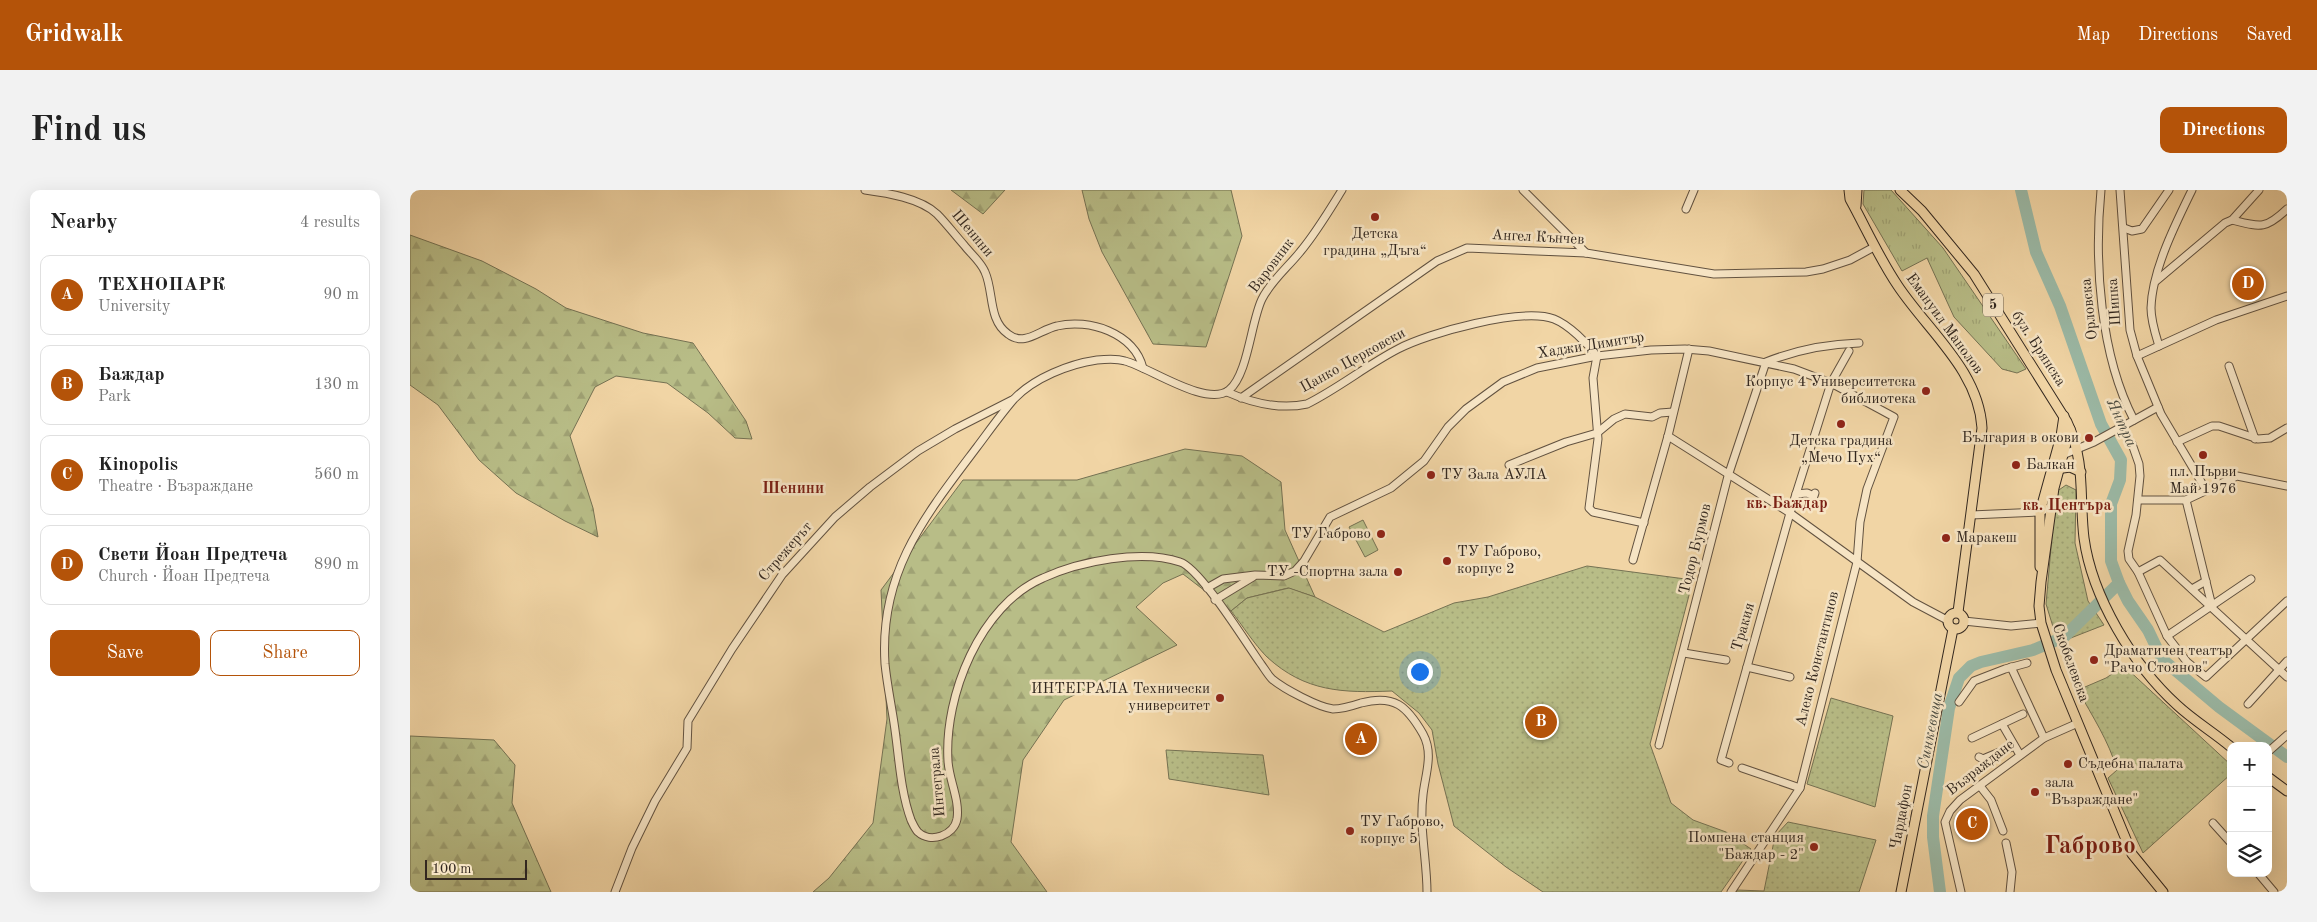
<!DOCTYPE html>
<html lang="en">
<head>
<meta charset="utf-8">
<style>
  body { margin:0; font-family:"Old Standard TT",serif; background:#f2f2f2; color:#222 }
  .controls { position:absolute; right:15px; bottom:15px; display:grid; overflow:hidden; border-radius:10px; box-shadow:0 5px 20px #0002 }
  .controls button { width:45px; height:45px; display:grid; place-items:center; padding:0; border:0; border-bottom:1px solid #e0e0e0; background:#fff; color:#222; font:25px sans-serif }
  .scale { position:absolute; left:15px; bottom:12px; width:102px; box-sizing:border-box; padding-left:5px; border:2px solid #32271f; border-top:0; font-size:14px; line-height:18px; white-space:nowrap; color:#32271f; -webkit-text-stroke:4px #f6e4c4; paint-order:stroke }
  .you { position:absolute; left:1009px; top:481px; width:18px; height:18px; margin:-12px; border:4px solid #fff; border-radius:50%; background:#1a73e8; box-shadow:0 0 0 8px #1a73e833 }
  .badge { display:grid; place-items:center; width:32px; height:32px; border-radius:50%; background:#b45309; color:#fff; font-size:16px; font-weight:700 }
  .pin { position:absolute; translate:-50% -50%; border:2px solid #fff; box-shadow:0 1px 5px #0006 }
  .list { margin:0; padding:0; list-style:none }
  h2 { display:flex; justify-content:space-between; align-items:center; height:65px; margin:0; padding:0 20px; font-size:21px }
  h2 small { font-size:16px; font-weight:400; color:#767676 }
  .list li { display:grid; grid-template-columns:32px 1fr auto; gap:15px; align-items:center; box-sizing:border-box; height:80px; margin:0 10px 10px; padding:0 10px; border:1px solid #e0e0e0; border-radius:10px }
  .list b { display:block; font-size:19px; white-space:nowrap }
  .list p { margin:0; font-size:16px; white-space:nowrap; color:#767676 }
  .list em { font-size:16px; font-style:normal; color:#767676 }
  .actions { display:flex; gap:10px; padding:15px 20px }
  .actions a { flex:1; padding:11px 0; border:1px solid #b45309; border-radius:10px; text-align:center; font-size:18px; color:#b45309 }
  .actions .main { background:#b45309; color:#fff }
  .icon { flex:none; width:28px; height:28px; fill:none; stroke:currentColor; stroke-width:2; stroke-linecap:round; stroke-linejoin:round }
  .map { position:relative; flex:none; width:1877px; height:702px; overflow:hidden; border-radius:10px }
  header { display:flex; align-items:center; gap:30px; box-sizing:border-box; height:70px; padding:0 25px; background:#b45309; color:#fff }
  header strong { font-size:24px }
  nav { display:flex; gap:28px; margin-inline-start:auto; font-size:18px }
  .intro { display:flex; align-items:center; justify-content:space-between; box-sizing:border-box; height:120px; padding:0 30px }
  h1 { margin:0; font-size:35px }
  .button { padding:12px 22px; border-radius:10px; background:#b45309; color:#fff; font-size:18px; font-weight:700 }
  main { display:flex; gap:30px; padding:0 30px }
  aside { flex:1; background:#fff; border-radius:10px; box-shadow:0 5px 20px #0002 }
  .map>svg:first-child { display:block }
  .grass { fill:url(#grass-tufts); stroke:#757253 }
  .forest { fill:url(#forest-firs); stroke:#757253 }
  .park { fill:url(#park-dots); stroke:#757253 }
  .pitch { fill:#b8bd87; stroke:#757253 }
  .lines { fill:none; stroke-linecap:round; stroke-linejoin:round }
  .river { stroke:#9bb9a6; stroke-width:12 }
  .minor-casing { stroke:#625240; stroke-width:9 }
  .major-casing { stroke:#32271f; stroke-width:11 }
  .minor { stroke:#f6e4c4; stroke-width:7 }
  .major { stroke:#f1d5a5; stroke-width:9 }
  .poi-dot { fill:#8f2418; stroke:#f6e4c4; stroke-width:2 }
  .labels { text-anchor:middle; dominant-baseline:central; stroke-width:5; stroke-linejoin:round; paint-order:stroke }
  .shield { fill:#f6e4c4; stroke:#6d6050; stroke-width:1 }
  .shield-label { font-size:14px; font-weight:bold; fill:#32271f }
  .street-label { font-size:15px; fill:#32271f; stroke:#f6e4c4 }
  .poi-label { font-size:15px; fill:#32271f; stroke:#f6e4c4; text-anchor:start }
  .water-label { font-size:16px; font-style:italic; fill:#4c4c41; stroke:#f6e4c4 }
  .neighbourhood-label { font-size:16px; font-weight:bold; fill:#7a1f14; stroke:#f6e4c4 }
  .town-label { font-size:25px; font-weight:bold; fill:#7a1f14; stroke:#f6e4c4 }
</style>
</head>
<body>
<header>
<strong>Gridwalk</strong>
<nav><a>Map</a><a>Directions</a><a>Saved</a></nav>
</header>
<div class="intro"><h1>Find us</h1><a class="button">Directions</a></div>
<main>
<aside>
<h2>Nearby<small>4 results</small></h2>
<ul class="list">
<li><span class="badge">A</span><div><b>ТЕХНОПАРК</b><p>University</p></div><em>90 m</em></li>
<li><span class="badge">B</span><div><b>Баждар</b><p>Park</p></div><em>130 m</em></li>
<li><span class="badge">C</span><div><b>Kinopolis</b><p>Theatre · Възраждане</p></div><em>560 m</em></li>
<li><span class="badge">D</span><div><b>Свети Йоан Предтеча</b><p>Church · Йоан Предтеча</p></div><em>890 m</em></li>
</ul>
<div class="actions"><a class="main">Save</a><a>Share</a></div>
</aside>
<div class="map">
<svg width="1877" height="702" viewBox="0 0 1877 702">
  <defs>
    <pattern id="grass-tufts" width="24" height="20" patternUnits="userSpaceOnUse" patternTransform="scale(1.25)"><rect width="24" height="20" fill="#b8bd87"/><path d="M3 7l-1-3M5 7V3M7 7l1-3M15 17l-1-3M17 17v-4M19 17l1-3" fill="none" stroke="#9fa274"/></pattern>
    <pattern id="forest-firs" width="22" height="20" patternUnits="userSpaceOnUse" patternTransform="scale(1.25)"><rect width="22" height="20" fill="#b8bd87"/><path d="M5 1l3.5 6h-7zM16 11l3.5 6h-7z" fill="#9fa274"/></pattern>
    <pattern id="park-dots" width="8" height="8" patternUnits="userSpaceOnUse" patternTransform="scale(1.25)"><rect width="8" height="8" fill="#b8bd87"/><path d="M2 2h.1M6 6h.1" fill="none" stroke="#9fa274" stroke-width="1.8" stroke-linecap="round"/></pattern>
  </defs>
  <rect width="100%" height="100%" fill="#f1d5a5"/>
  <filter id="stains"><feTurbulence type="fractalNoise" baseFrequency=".004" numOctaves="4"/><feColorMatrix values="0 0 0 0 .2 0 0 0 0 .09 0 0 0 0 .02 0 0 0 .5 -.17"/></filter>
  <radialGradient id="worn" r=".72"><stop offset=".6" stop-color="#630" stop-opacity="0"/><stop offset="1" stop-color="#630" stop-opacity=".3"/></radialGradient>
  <path class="grass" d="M 1454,0 L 1481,0 L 1533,58 L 1616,179 L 1607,183 L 1592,179 L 1544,127 L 1517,68 L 1492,81 L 1453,14 Z"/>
  <g class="forest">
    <path d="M 541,0 L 595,0 L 573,24 Z"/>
    <path d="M 672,0 L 821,0 L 832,46 L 796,157 L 743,154 L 692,62 L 679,29 Z"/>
    <path d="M 0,45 L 72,71 L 126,99 L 156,118 L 233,143 L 283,153 L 336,231 L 342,249 L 325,248 L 298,223 L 257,193 L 206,186 L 185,197 L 160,246 L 183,318 L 188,347 L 155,331 L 106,303 L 69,270 L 28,215 L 0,195 Z"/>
    <path d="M 775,259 L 832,266 L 871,292 L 875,340 L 905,407 L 878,398 L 837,408 L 821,421 L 773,384 L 753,393 L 726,417 L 767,455 L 654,510 L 613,570 L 601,652 L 637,702 L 403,702 L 419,688 L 463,633 L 477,529 L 471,400 L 553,290 L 667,290 Z"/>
    <path d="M 0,546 L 84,550 L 105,575 L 102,613 L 141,702 L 0,702 Z"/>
  </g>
  <g class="park">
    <path d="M 1656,295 L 1666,300 L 1665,353 L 1678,411 L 1694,435 L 1648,453 L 1636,414 L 1646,302 Z"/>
    <path d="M 1177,376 L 1283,390 L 1240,554 L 1261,613 L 1283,630 L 1316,642 L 1341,659 L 1311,702 L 1133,702 L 1096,677 L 1044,636 L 1028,574 L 1022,540 L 1009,523 L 982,501 C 933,503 895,502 857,467 C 844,454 833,436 821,421 L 837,408 L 879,398 L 905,407 L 974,442 L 1044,413 L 1078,407 Z"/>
    <path d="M 1714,476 L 1821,575 L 1821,584 L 1733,663 L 1698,588 L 1707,580 C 1699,551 1682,526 1668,500 L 1696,488 Z"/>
    <path d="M 1421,508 L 1483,526 L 1465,617 L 1397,594 Z"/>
    <path d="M 756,560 L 853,565 L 859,605 L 759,589 Z"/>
    <path d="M 1378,632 L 1466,650 L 1449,702 L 1326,702 L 1327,700 L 1354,701 L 1365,646 Z"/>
  </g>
  <path class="pitch" d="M 953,330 L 968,360 L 955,367 L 939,337 Z"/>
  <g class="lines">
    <g class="river">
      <path d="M 1611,0 L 1626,62 L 1650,116 L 1691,234 L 1711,270 L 1710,290 L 1701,314 L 1701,371 L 1709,393 L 1718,411 L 1738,440 L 1752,469 L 1809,517 L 1877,567"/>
      <path d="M 1530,702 L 1523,647 L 1523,626 L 1539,518 L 1549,488 L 1561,476 L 1571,472 L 1623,460 L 1654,447 L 1709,393"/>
    </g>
    <g class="minor-casing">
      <g id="minor">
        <path d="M 455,0 C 477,3 510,8 527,24 C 536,33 545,45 554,55 C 560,63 571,72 575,82 C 584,102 578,130 598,144 C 615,157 629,140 647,136 C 679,128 724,143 733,178"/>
        <path d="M 932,0 C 919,21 906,43 890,62 C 878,77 861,91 852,109 C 841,131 838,185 819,200 C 797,218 739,177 715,171 C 706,168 696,169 687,170 C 659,174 624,188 604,209 C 591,224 579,241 567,257 C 515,326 469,382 475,474 C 477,494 481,513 484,533 C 489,565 490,600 501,630 C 503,634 505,639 508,642 C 521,654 544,645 547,629 C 550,610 539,590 538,571 C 534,506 570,415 633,388 C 670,371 732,359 770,372 C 790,378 836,453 851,474 C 854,478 858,485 862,489 C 874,499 908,517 923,519 C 932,519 942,516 951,513 C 984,504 997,516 1013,544 C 1024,564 1015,585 1013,605 C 1009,638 1017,670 1017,702"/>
        <path d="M 1113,0 L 1176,63"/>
        <path d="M 1691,0 C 1684,72 1690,165 1724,230"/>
        <path d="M 1710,0 L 1720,140 L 1727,166 L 1751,224 L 1796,300"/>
        <path d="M 1276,19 L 1284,0"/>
        <path d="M 1822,30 C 1850,37 1855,40 1877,19"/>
        <path d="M 1714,38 L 1722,41 L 1732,39 L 1759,0"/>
        <path d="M 1746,91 L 1815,33 L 1822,30 L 1849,0"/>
        <path d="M 1749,156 C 1745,143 1741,131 1741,118 C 1742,80 1766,33 1782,0"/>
        <path d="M 1727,166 L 1806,130 L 1877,106"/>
        <path d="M 1819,176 L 1845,249"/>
        <path d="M 817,202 C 842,213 869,220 897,214 C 929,198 957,175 988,159 C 1018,143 1112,117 1144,129 C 1159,135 1177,153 1187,166 L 1183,188 L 1188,249 L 1179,318 L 1183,322 L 1234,333"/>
        <path d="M 831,208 L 1027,71 L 1057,58 L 1176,63 L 1304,84 L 1396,82 L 1413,79 L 1440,70 L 1464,57"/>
        <path d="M 1258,246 L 1380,323 L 1503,412 L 1537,430"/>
        <path d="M 1767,252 L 1802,236 L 1809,236 L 1848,249 L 1860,248 L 1877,238"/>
        <path d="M 1722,254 L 1729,274 L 1730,286 L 1726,325 L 1718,361 L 1719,369 L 1728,382 L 1757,446 L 1777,472 L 1796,487 L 1877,411"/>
        <path d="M 1650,266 L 1684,252 L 1748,217"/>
        <path d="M 1099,275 L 1156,252 L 1187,243 L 1204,229 L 1215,224 L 1242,227 L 1250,223 L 1263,222"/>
        <path d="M 1386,304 L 1397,303 L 1404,306 L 1405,303"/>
        <path d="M 1728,310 L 1776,310 L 1827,286 L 1877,296"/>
        <path d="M 1776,310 L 1802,416"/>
        <path d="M 1561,325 L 1630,322 L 1641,317"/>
        <path d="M 1223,370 L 1258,246 L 1279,159"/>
        <path d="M 1728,382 L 1750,370 L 1877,487"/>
        <path d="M 797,398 L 813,389 L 845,385 L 874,386 L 885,381 L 894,371 L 920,327 L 981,298 L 1014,271 L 1038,237 L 1056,219 L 1093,192 L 1127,178 L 1187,166 L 1241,160 L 1275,159 L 1299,161 L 1384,179 L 1421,193 L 1484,227 L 1457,299 L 1450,332 L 1447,372 L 1390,598 L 1321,702"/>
        <path d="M 1782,399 L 1796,391"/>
        <path d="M 805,410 L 843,387"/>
        <path d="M 1554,431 L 1601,436 L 1631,433"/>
        <path d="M 1757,446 L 1841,389"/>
        <path d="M 1274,463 L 1316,470"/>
        <path d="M 1337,477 L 1380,487"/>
        <path d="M 1601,477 L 1634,548"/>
        <path d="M 1549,512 L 1564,491 L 1595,479 L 1617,473"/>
        <path d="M 1838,514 L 1877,471"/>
        <path d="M 1592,534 L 1610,565"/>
        <path d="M 1562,548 L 1613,524"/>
        <path d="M 1249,555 L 1318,286 L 1356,172 C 1386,160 1417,154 1449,153"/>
        <path d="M 1858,562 L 1877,545"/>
        <path d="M 1569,567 L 1573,569 L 1604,556"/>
        <path d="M 1319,573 L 1311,570 L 1380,323 L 1421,193 L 1439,161"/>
        <path d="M 1332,578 L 1390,598"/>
        <path d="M 1570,596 L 1581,610 L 1593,641"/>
        <path d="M 1803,633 L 1821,653"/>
        <path d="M 1596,653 L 1602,682 L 1600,702"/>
        <path d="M 1848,683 L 1864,702"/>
        <path d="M 205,702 L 222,658 L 245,611 L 277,558 L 278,531 L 322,459 L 372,385 L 425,327 L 460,297 L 508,261 L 545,239 L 602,210"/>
        <path d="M 1551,702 L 1535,632 L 1540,621 L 1550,610 L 1634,548 L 1668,533"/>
      </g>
    </g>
    <g class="major-casing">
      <g id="major">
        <path d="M 1439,0 L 1440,9 C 1456,38 1469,68 1488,96 C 1518,141 1569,181 1572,238 L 1548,422"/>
        <path d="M 1490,0 L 1512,21 L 1564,84 L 1657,232 C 1676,272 1669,307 1674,348 C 1682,407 1723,475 1767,515 C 1783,530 1803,542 1821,557"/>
        <path d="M 1446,16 L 1447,0"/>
        <path d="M 1660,239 L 1644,298 L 1631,392 L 1629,416 L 1631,433 L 1646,480 L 1722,664 L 1753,702"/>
        <path d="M 1646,279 L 1660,277 L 1671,282"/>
        <path d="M 1630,377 L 1630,322 L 1651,246 L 1654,226"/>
        <circle cx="1546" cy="431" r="8"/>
        <path d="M 1858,587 L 1877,601"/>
        <path d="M 1491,702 L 1543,439"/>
      </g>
    </g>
    <use href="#minor" class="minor"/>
    <use href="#major" class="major"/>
  </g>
  <g class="poi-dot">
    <circle cx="965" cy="27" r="5"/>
    <circle cx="1516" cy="201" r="5"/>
    <circle cx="1431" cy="234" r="5"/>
    <circle cx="1679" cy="248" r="5"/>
    <circle cx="1793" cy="265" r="5"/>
    <circle cx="1606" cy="275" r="5"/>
    <circle cx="1021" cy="285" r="5"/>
    <circle cx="971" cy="344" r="5"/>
    <circle cx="1536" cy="348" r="5"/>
    <circle cx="1037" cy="371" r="5"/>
    <circle cx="988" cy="382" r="5"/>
    <circle cx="1684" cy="470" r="5"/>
    <circle cx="810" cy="508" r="5"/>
    <circle cx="1658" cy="574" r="5"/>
    <circle cx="1625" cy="602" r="5"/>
    <circle cx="940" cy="641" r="5"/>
    <circle cx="1404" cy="657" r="5"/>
  </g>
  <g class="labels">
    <rect class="shield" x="1573" y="103.5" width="20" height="23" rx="4"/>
    <g class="shield-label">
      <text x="1583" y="115">5</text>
    </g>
    <g class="street-label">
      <text transform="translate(562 44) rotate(50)">Шенини</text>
      <text transform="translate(1128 48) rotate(3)">Ангел Кънчев</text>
      <text transform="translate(862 76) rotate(-53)">Варовник</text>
      <text transform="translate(1705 112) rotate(-94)">Шипка</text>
      <text transform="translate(1680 119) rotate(-96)">Орловска</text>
      <text transform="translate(1534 134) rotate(54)">Емануил Манолов</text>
      <text transform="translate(1181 156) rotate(-9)">Хаджи Димитър</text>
      <text transform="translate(1628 159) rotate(57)">бул. Брянска</text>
      <text transform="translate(943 171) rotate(-29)">Цанко Церковски</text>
      <text transform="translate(1286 359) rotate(-76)">Тодор Бурмов</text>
      <text transform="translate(376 362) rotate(-49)">Стрежерът</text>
      <text transform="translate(1334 437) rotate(-74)">Тракия</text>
      <text transform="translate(1408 469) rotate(-76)">Алеко Константинов</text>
      <text transform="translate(1660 473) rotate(70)">Скобелевска</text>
      <text transform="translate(1571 578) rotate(-38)">Възраждане</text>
      <text transform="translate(528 592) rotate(-95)">Интеграла</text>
      <text transform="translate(1492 627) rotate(-79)">Чардафон</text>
    </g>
    <g class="poi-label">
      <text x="965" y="44" text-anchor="middle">Детска<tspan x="965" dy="17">градина „Дъга“</tspan></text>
      <text x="1506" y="192" text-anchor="end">Корпус 4 Университетска<tspan x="1506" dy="17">библиотека</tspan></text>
      <text x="1669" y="248" text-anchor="end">България в окови</text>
      <text x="1431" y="251" text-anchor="middle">Детска градина<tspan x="1431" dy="17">„Мечо Пух“</tspan></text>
      <text x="1616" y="275">Балкан</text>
      <text x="1793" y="282" text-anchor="middle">пл. Първи<tspan x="1793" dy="17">Май 1976</tspan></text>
      <text x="1031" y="285">ТУ Зала АУЛА</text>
      <text x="961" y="344" text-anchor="end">ТУ Габрово</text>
      <text x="1546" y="348">Маракеш</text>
      <text x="1047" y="362">ТУ Габрово,<tspan x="1047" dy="17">корпус 2</tspan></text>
      <text x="978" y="382" text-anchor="end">ТУ -Спортна зала</text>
      <text x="1694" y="461">Драматичен театър<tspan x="1694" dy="17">"Рачо Стоянов"</tspan></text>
      <text x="800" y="499" text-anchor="end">ИНТЕГРАЛА Технически<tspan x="800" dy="17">университет</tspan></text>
      <text x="1668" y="574">Съдебна палата</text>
      <text x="1635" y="593">зала<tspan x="1635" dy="17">"Възраждане"</tspan></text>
      <text x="950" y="632">ТУ Габрово,<tspan x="950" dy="17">корпус 5</tspan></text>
      <text x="1394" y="648" text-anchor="end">Помпена станция<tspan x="1394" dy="17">"Баждар - 2"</tspan></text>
    </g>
    <g class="water-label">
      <text transform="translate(1711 233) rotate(65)">Янтра</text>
      <text transform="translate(1521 541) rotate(-79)">Синкевица</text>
    </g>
    <g class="neighbourhood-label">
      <text x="383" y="299">Шенини</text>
      <text x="1377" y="314">кв. Баждар</text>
      <text x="1657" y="316">кв. Центъра</text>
    </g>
    <g class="town-label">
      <text x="1680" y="656">Габрово</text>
    </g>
  </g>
  <rect width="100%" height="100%" filter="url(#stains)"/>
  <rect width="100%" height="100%" fill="url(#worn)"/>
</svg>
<div class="controls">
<button>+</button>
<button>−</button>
<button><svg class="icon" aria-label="layers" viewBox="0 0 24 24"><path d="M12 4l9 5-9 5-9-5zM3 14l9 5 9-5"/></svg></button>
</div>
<div class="scale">100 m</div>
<div class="you"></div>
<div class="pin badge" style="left:951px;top:549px">A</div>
<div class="pin badge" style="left:1131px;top:532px">B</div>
<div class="pin badge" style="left:1562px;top:634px">C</div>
<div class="pin badge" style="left:1838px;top:94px">D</div>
</div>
</main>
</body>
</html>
